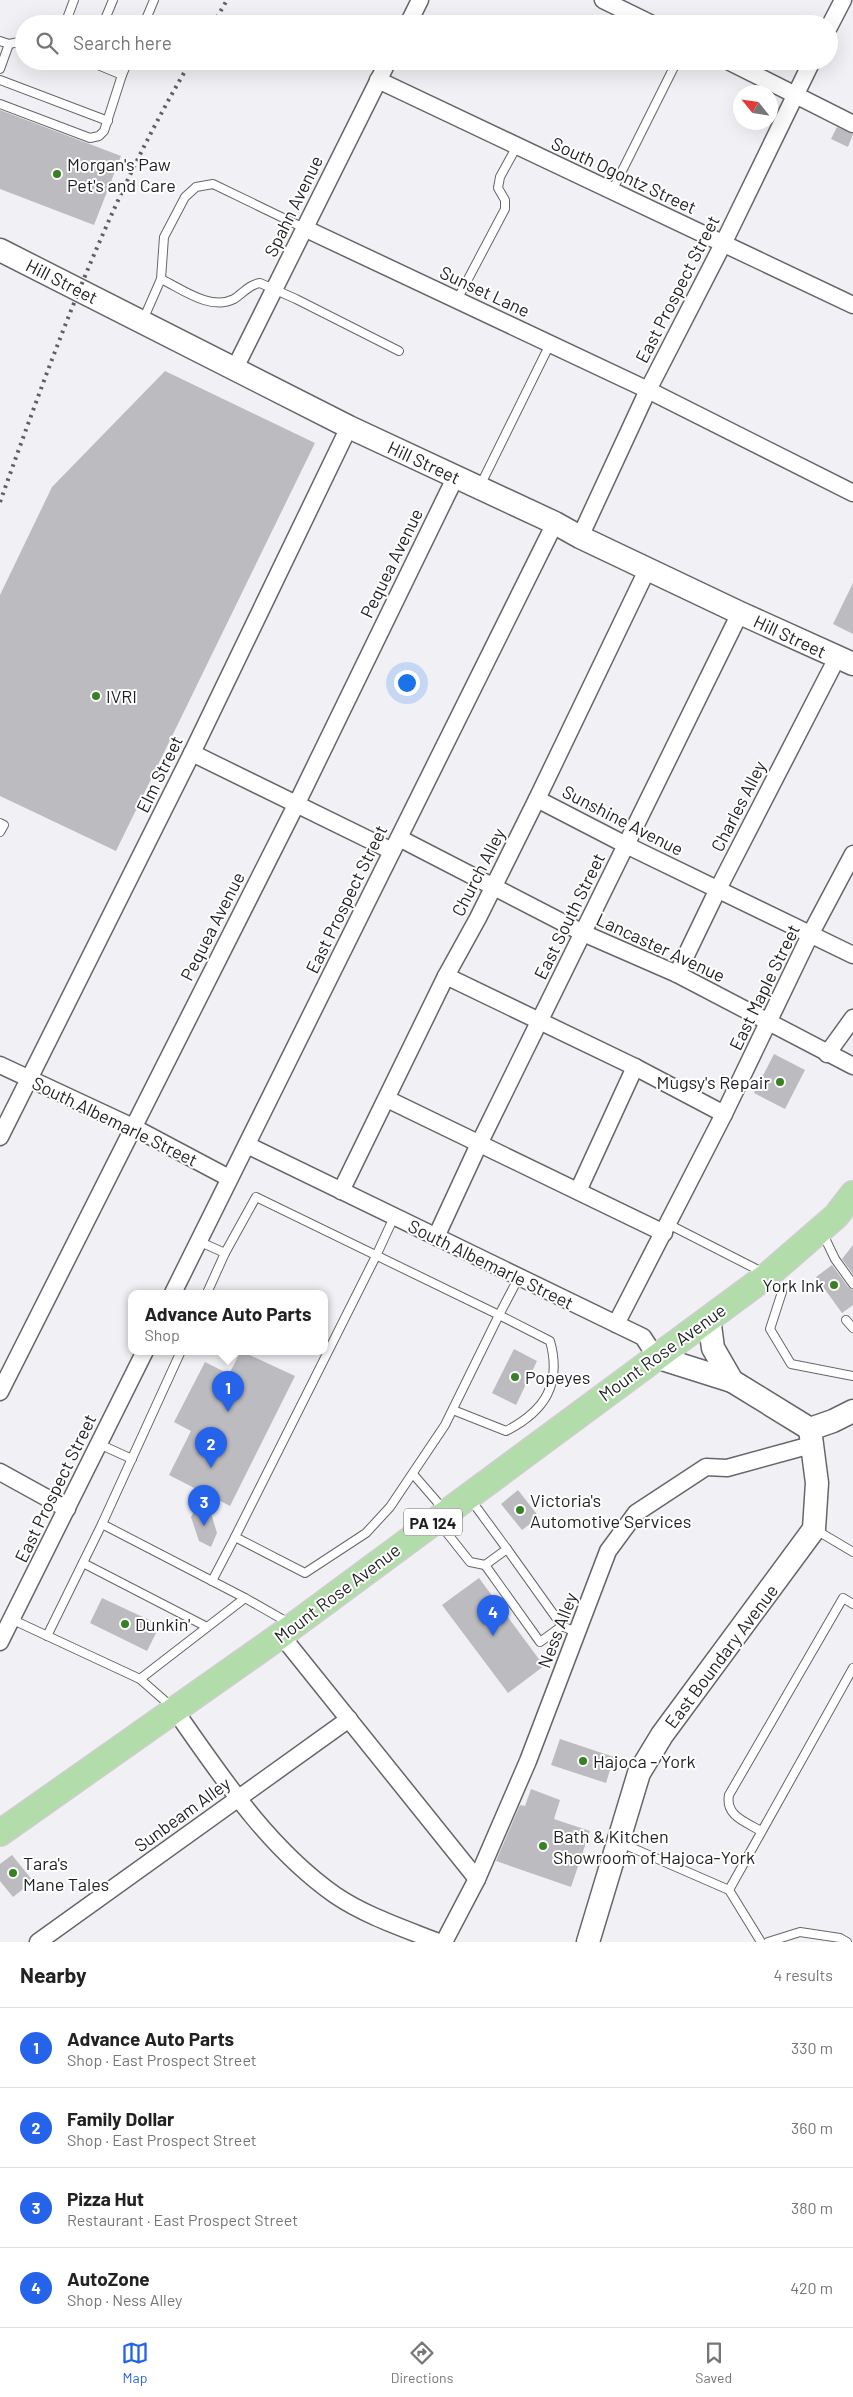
<!DOCTYPE html>
<html lang="en">
<head>
<meta charset="utf-8">
<style>
  body { margin:0; font-family:Barlow,sans-serif; background:#f2f2f2; color:#222 }
  .compass { position:absolute; left:733px; top:85px; width:45px; height:45px; border-radius:50%; background:#fff; box-shadow:0 5px 20px #0002; rotate:300deg }
  .you { position:absolute; left:406px; top:682px; width:18px; height:18px; margin:-12px; border:4px solid #fff; border-radius:50%; background:#1a73e8; box-shadow:0 0 0 8px #1a73e833 }
  .badge { display:grid; place-items:center; width:32px; height:32px; border-radius:50%; background:#2563eb; color:#fff; font-size:16px; font-weight:700 }
  .pin { position:absolute; translate:-50% -41px; filter:drop-shadow(0 1px 2px #0008) }
  .pin::after { content:''; position:absolute; top:26px; width:18px; height:15px; background:inherit; clip-path:polygon(0 0,100% 0,50% 100%) }
  .popup { position:absolute; left:128px; top:1290px; width:200px; height:65px; box-sizing:border-box; display:grid; place-content:center; border-radius:10px; background:#fff; filter:drop-shadow(0 1px 4px #0005); font-size:16px; white-space:nowrap; color:#767676 }
  .popup b { font-size:19px; color:#222 }
  .popup::after { content:''; position:absolute; left:50%; top:100%; margin-left:-10px; border:10px solid transparent; border-top-color:#fff }
  .list { margin:0; padding:0; list-style:none }
  h2 { display:flex; justify-content:space-between; align-items:center; height:65px; margin:0; padding:0 20px; font-size:21px }
  h2 small { font-size:16px; font-weight:400; color:#767676 }
  .list li { display:grid; grid-template-columns:32px 1fr auto; gap:15px; align-items:center; box-sizing:border-box; height:80px; padding:0 20px; border-top:1px solid #e0e0e0 }
  .list b { display:block; font-size:19px; white-space:nowrap }
  .list p { margin:0; font-size:16px; white-space:nowrap; color:#767676 }
  .list em { font-size:16px; font-style:normal; color:#767676 }
  .icon { flex:none; width:28px; height:28px; fill:none; stroke:currentColor; stroke-width:2; stroke-linecap:round; stroke-linejoin:round }
  .map { position:relative; flex:none; width:853px; height:1942px; overflow:hidden }
  .search { position:absolute; background:#fff; box-shadow:0 5px 20px #0002; left:15px; right:15px; top:15px; height:55px; display:flex; align-items:center; gap:12px; box-sizing:border-box; padding:0 18px; border-radius:28px; color:#767676; font-size:19px }
  .sheet { height:385px; background:#fff }
  nav { display:flex; justify-content:space-around; align-items:center; box-sizing:border-box; height:70px; border-top:1px solid #e0e0e0; background:#fff; font-size:14px; color:#767676 }
  nav a { display:grid; justify-items:center; gap:2px }
  nav .on { color:#2563eb }
  .map>svg:first-child { display:block }
  .building { fill:#bcbcc0 }
  .lines { fill:none; stroke-linecap:round; stroke-linejoin:round }
  .lane-casing { stroke:#66666a; stroke-width:10 }
  .street-casing { stroke:#66666a; stroke-width:19 }
  .secondary-casing { stroke:#66666a; stroke-width:25 }
  .primary-casing { stroke:#cecece; stroke-width:28 }
  .lane { stroke:#fff; stroke-width:8 }
  .street { stroke:#fff; stroke-width:16 }
  .secondary { stroke:#fff; stroke-width:22 }
  .primary { stroke:#b2dca9; stroke-width:25 }
  .rail { stroke:#5e5f60; stroke-width:4; stroke-dasharray:2.5 5; stroke-linecap:butt }
  .poi-dot { fill:#388026; stroke:#fff; stroke-width:2 }
  .labels { text-anchor:middle; dominant-baseline:central; stroke-width:4; stroke-linejoin:round; paint-order:stroke }
  .shield { fill:#fff; stroke:#626364; stroke-width:1 }
  .shield-label { font-size:16px; font-weight:bold; fill:#1f2021 }
  .poi-label { font-size:18px; fill:#1f2021; stroke:#fff; text-anchor:start }
  .street-label { font-size:18px; fill:#1f2021; stroke:#fff }
</style>
</head>
<body>
<div class="map">
<svg width="853" height="1942" viewBox="0 0 853 1942">
  <rect width="100%" height="100%" fill="#f1f1f5"/>
  <g class="building">
    <path d="M 0,110 L 121,156 L 94,225 L 0,189 Z"/>
    <path d="M 837,127 L 853,134 L 848,147 L 831,139 Z"/>
    <path d="M 165,371 L 315,443 L 116,851 L 0,796 L 0,595 L 52,487 Z"/>
    <path d="M 853,583 L 853,634 L 833,624 Z"/>
    <path d="M 774,1054 L 805,1070 L 785,1109 L 754,1093 Z"/>
    <path d="M 853,1245 L 853,1274 L 842,1259 Z"/>
    <path d="M 832,1265 L 848,1287 L 853,1290 L 853,1305 L 842,1313 L 816,1277 Z"/>
    <path d="M 514,1349 L 537,1361 L 516,1405 L 492,1393 Z"/>
    <path d="M 241,1351 L 295,1376 L 230,1506 L 205,1493 L 217,1533 L 211,1547 L 199,1541 L 191,1517 L 204,1493 L 169,1475 L 191,1431 L 174,1422 L 205,1362 L 229,1374 Z"/>
    <path d="M 518,1490 L 539,1517 L 522,1530 L 501,1504 Z"/>
    <path d="M 479,1578 L 544,1666 L 508,1693 L 442,1605 Z"/>
    <path d="M 102,1598 L 160,1625 L 147,1651 L 90,1623 Z"/>
    <path d="M 560,1739 L 614,1757 L 606,1783 L 551,1765 Z"/>
    <path d="M 531,1789 L 560,1800 L 554,1819 L 590,1831 L 571,1887 L 496,1861 L 520,1805 L 525,1806 Z"/>
    <path d="M 12,1855 L 33,1881 L 13,1897 L 0,1881 L 0,1864 Z"/>
  </g>
  <g class="lines">
    <g class="lane-casing">
      <g id="lane">
        <path d="M 65,24 L 74,0"/>
        <path d="M 103,24 L 113,0"/>
        <path d="M 144,24 L 154,0"/>
        <path d="M 0,41 L 9,44 L 0,69"/>
        <path d="M 9,44 L 24,41"/>
        <path d="M 88,61 L 122,75 L 128,61"/>
        <path d="M 0,80 L 108,121"/>
        <path d="M 0,104 L 90,138 L 99,136 L 104,131 L 122,75"/>
        <path d="M 612,191 L 677,61"/>
        <path d="M 161,279 C 182,289 210,311 234,299 C 242,294 250,284 260,283 L 296,299 L 399,351"/>
        <path d="M 457,300 L 505,209 L 505,200 L 498,188 L 500,177 L 517,146"/>
        <path d="M 143,320 L 161,279 L 164,237 L 185,197 L 196,187 L 213,184 L 304,228"/>
        <path d="M 480,486 L 550,344"/>
        <path d="M 0,823 L 4,825 L 0,832"/>
        <path d="M 668,1224 L 768,1275 L 782,1292 L 770,1329 L 791,1364 L 853,1376"/>
        <path d="M 822,1232 L 835,1259 L 853,1284"/>
        <path d="M 198,1241 L 225,1253 L 256,1197 L 499,1315 L 445,1425 L 390,1507 L 366,1533 L 305,1573 L 235,1537 L 376,1256 L 394,1217"/>
        <path d="M 207,1293 L 225,1253"/>
        <path d="M 846,1320 L 853,1328"/>
        <path d="M 181,1351 L 102,1524 L 245,1598"/>
        <path d="M 453,1410 L 506,1431 C 545,1411 562,1384 550,1341 L 499,1315 L 519,1277"/>
        <path d="M 99,1444 L 132,1459"/>
        <path d="M 413,1474 L 445,1511"/>
        <path d="M 439,1523 L 470,1562 L 485,1565 L 507,1549 L 471,1500"/>
        <path d="M 816,1530 L 853,1552"/>
        <path d="M 507,1549 L 562,1626 L 578,1633"/>
        <path d="M 83,1563 L 207,1627"/>
        <path d="M 485,1565 L 540,1642 L 562,1626"/>
        <path d="M 212,1581 L 235,1537"/>
        <path d="M 11,1619 L 140,1679 L 173,1708"/>
        <path d="M 47,1636 L 102,1524"/>
        <path d="M 140,1679 L 245,1598 L 289,1623"/>
        <path d="M 761,1831 C 746,1822 725,1816 729,1795 L 843,1598 L 853,1604"/>
        <path d="M 621,1843 L 729,1890 L 761,1942"/>
        <path d="M 729,1890 L 853,1668"/>
        <path d="M 768,1942 L 800,1932 L 840,1938 L 847,1942"/>
      </g>
    </g>
    <g class="street-casing">
      <g id="street">
        <path d="M 603,0 L 652,24"/>
        <path d="M 408,24 L 420,0"/>
        <path d="M 829,27 L 843,0"/>
        <path d="M 728,61 L 853,124"/>
        <path d="M 378,80 L 853,305"/>
        <path d="M 304,228 L 648,390 L 853,493"/>
        <path d="M 235,368 L 388,61"/>
        <path d="M 580,537 L 648,390 L 723,244 L 812,61"/>
        <path d="M 192,753 L 392,851"/>
        <path d="M 537,799 L 626,845 L 853,955"/>
        <path d="M 399,838 L 583,933 L 677,974 L 853,1066"/>
        <path d="M 677,974 L 718,889 L 837,658"/>
        <path d="M 446,976 L 635,1067 L 724,1114"/>
        <path d="M 827,1054 L 853,1018"/>
        <path d="M 0,1065 L 133,1127 L 229,1178"/>
        <path d="M 387,1099 L 664,1233"/>
        <path d="M 0,1137 L 192,753 L 349,427"/>
        <path d="M 247,1145 L 643,1337 L 656,1357"/>
        <path d="M 341,1191 L 446,976 L 478,918 L 537,799 L 648,568"/>
        <path d="M 578,1191 L 635,1067"/>
        <path d="M 436,1237 L 479,1144 L 740,613"/>
        <path d="M 173,1293 L 555,523"/>
        <path d="M 616,1324 L 724,1114 L 811,933 L 853,854"/>
        <path d="M 0,1392 L 297,803 L 456,476"/>
        <path d="M 0,1472 L 67,1509"/>
        <path d="M 281,1635 L 477,1879"/>
        <path d="M 0,1642 L 145,1351"/>
        <path d="M 174,1709 C 221,1776 267,1847 335,1895 C 366,1916 403,1928 438,1942"/>
        <path d="M 38,1942 L 349,1719"/>
        <path d="M 444,1942 L 477,1879 L 528,1761 L 608,1551 L 636,1513 L 706,1467 L 727,1468 L 811,1445"/>
      </g>
    </g>
    <g class="secondary-casing">
      <g id="secondary">
        <path d="M 0,250 L 349,427 L 555,523 L 580,537 L 740,613 L 853,664"/>
        <path d="M 656,1357 L 732,1381 L 713,1348 L 709,1318"/>
        <path d="M 732,1381 L 810,1429 L 833,1421 L 853,1411"/>
        <path d="M 588,1942 L 639,1773 L 662,1735 L 814,1529 L 817,1483 L 810,1429"/>
      </g>
    </g>
    <g class="primary-casing">
      <path id="primary" d="M 0,1833 L 281,1635 L 768,1275 L 836,1216 L 853,1194"/>
    </g>
    <use href="#lane" class="lane"/>
    <use href="#street" class="street"/>
    <use href="#secondary" class="secondary"/>
    <use href="#primary" class="primary"/>
    <g class="rail">
      <path d="M 213,24 L 227,0"/>
      <path d="M 0,502 C 54,351 108,200 191,61"/>
    </g>
  </g>
  <g class="poi-dot">
    <circle cx="57" cy="174" r="5"/>
    <circle cx="96" cy="696" r="5"/>
    <circle cx="780" cy="1082" r="5"/>
    <circle cx="834" cy="1285" r="5"/>
    <circle cx="515" cy="1377" r="5"/>
    <circle cx="520" cy="1510" r="5"/>
    <circle cx="125" cy="1624" r="5"/>
    <circle cx="583" cy="1761" r="5"/>
    <circle cx="543" cy="1846" r="5"/>
    <circle cx="13" cy="1873" r="5"/>
  </g>
  <g class="labels">
    <rect class="shield" x="404" y="1508.5" width="58" height="27" rx="4"/>
    <g class="shield-label">
      <text x="433" y="1522">PA 124</text>
    </g>
    <g class="poi-label">
      <text x="67" y="164">Morgan's Paw<tspan x="67" dy="21">Pet's and Care</tspan></text>
      <text x="106" y="696">IVRI</text>
      <text x="770" y="1082" text-anchor="end">Mugsy's Repair</text>
      <text x="824" y="1285" text-anchor="end">York Ink</text>
      <text x="525" y="1377">Popeyes</text>
      <text x="530" y="1500">Victoria's<tspan x="530" dy="21">Automotive Services</tspan></text>
      <text x="135" y="1624">Dunkin'</text>
      <text x="593" y="1761">Hajoca - York</text>
      <text x="553" y="1836">Bath &amp; Kitchen<tspan x="553" dy="21">Showroom of Hajoca-York</tspan></text>
      <text x="23" y="1863">Tara's<tspan x="23" dy="21">Mane Tales</tspan></text>
    </g>
    <g class="street-label">
      <text transform="translate(624 175) rotate(25)">South Ogontz Street</text>
      <text transform="translate(293 206) rotate(-64)">Spahn Avenue</text>
      <text transform="translate(62 281) rotate(27)">Hill Street</text>
      <text transform="translate(677 289) rotate(-63)">East Prospect Street</text>
      <text transform="translate(485 291) rotate(25)">Sunset Lane</text>
      <text transform="translate(424 462) rotate(25)">Hill Street</text>
      <text transform="translate(391 563) rotate(-64)">Pequea Avenue</text>
      <text transform="translate(790 636) rotate(25)">Hill Street</text>
      <text transform="translate(159 774) rotate(-64)">Elm Street</text>
      <text transform="translate(738 806) rotate(-63)">Charles Alley</text>
      <text transform="translate(623 820) rotate(27)">Sunshine Avenue</text>
      <text transform="translate(478 872) rotate(-63)">Church Alley</text>
      <text transform="translate(346 899) rotate(-64)">East Prospect Street</text>
      <text transform="translate(569 916) rotate(-64)">East South Street</text>
      <text transform="translate(212 926) rotate(-63)">Pequea Avenue</text>
      <text transform="translate(661 947) rotate(25)">Lancaster Avenue</text>
      <text transform="translate(764 987) rotate(-64)">East Maple Street</text>
      <text transform="translate(115 1121) rotate(26)">South Albemarle Street</text>
      <text transform="translate(491 1264) rotate(26)">South Albemarle Street</text>
      <text transform="translate(662 1352) rotate(-36)">Mount Rose Avenue</text>
      <text transform="translate(55 1488) rotate(-64)">East Prospect Street</text>
      <text transform="translate(337 1593) rotate(-37)">Mount Rose Avenue</text>
      <text transform="translate(557 1630) rotate(-69)">Ness Alley</text>
      <text transform="translate(721 1656) rotate(-53)">East Boundary Avenue</text>
      <text transform="translate(182 1814) rotate(-36)">Sunbeam Alley</text>
    </g>
  </g>
</svg>
<svg class="compass" viewBox="-18 -18 36 36"><path d="M0-13l5 13h-10z" fill="#e53935"/><path d="M0 13l5-13h-10z" fill="#767676"/></svg>
<div class="you"></div>
<div class="pin badge" style="left:228px;top:1412px">1</div>
<div class="popup"><b>Advance Auto Parts</b>Shop</div>
<div class="pin badge" style="left:211px;top:1468px">2</div>
<div class="pin badge" style="left:204px;top:1526px">3</div>
<div class="pin badge" style="left:493px;top:1636px">4</div>
<div class="search"><svg class="icon" aria-label="search" viewBox="0 0 24 24"><circle cx="10" cy="10" r="6"/><path d="M15 15l6 6"/></svg>Search here</div>
</div>
<section class="sheet">
<h2>Nearby<small>4 results</small></h2>
<ul class="list">
<li><span class="badge">1</span><div><b>Advance Auto Parts</b><p>Shop · East Prospect Street</p></div><em>330 m</em></li>
<li><span class="badge">2</span><div><b>Family Dollar</b><p>Shop · East Prospect Street</p></div><em>360 m</em></li>
<li><span class="badge">3</span><div><b>Pizza Hut</b><p>Restaurant · East Prospect Street</p></div><em>380 m</em></li>
<li><span class="badge">4</span><div><b>AutoZone</b><p>Shop · Ness Alley</p></div><em>420 m</em></li>
</ul>
</section>
<nav>
<a class="on"><svg class="icon" aria-label="map" viewBox="0 0 24 24"><path d="M3 6l6-2 6 2 6-2v14l-6 2-6-2-6 2zM9 4v14M15 6v14"/></svg>Map</a>
<a><svg class="icon" aria-label="directions" viewBox="0 0 24 24"><path d="M12 3l9 9-9 9-9-9zM9 14v-3h6M13 9l2 2-2 2"/></svg>Directions</a>
<a><svg class="icon" aria-label="saved" viewBox="0 0 24 24"><path d="M7 4h10v16l-5-4-5 4z"/></svg>Saved</a>
</nav>
</body>
</html>
